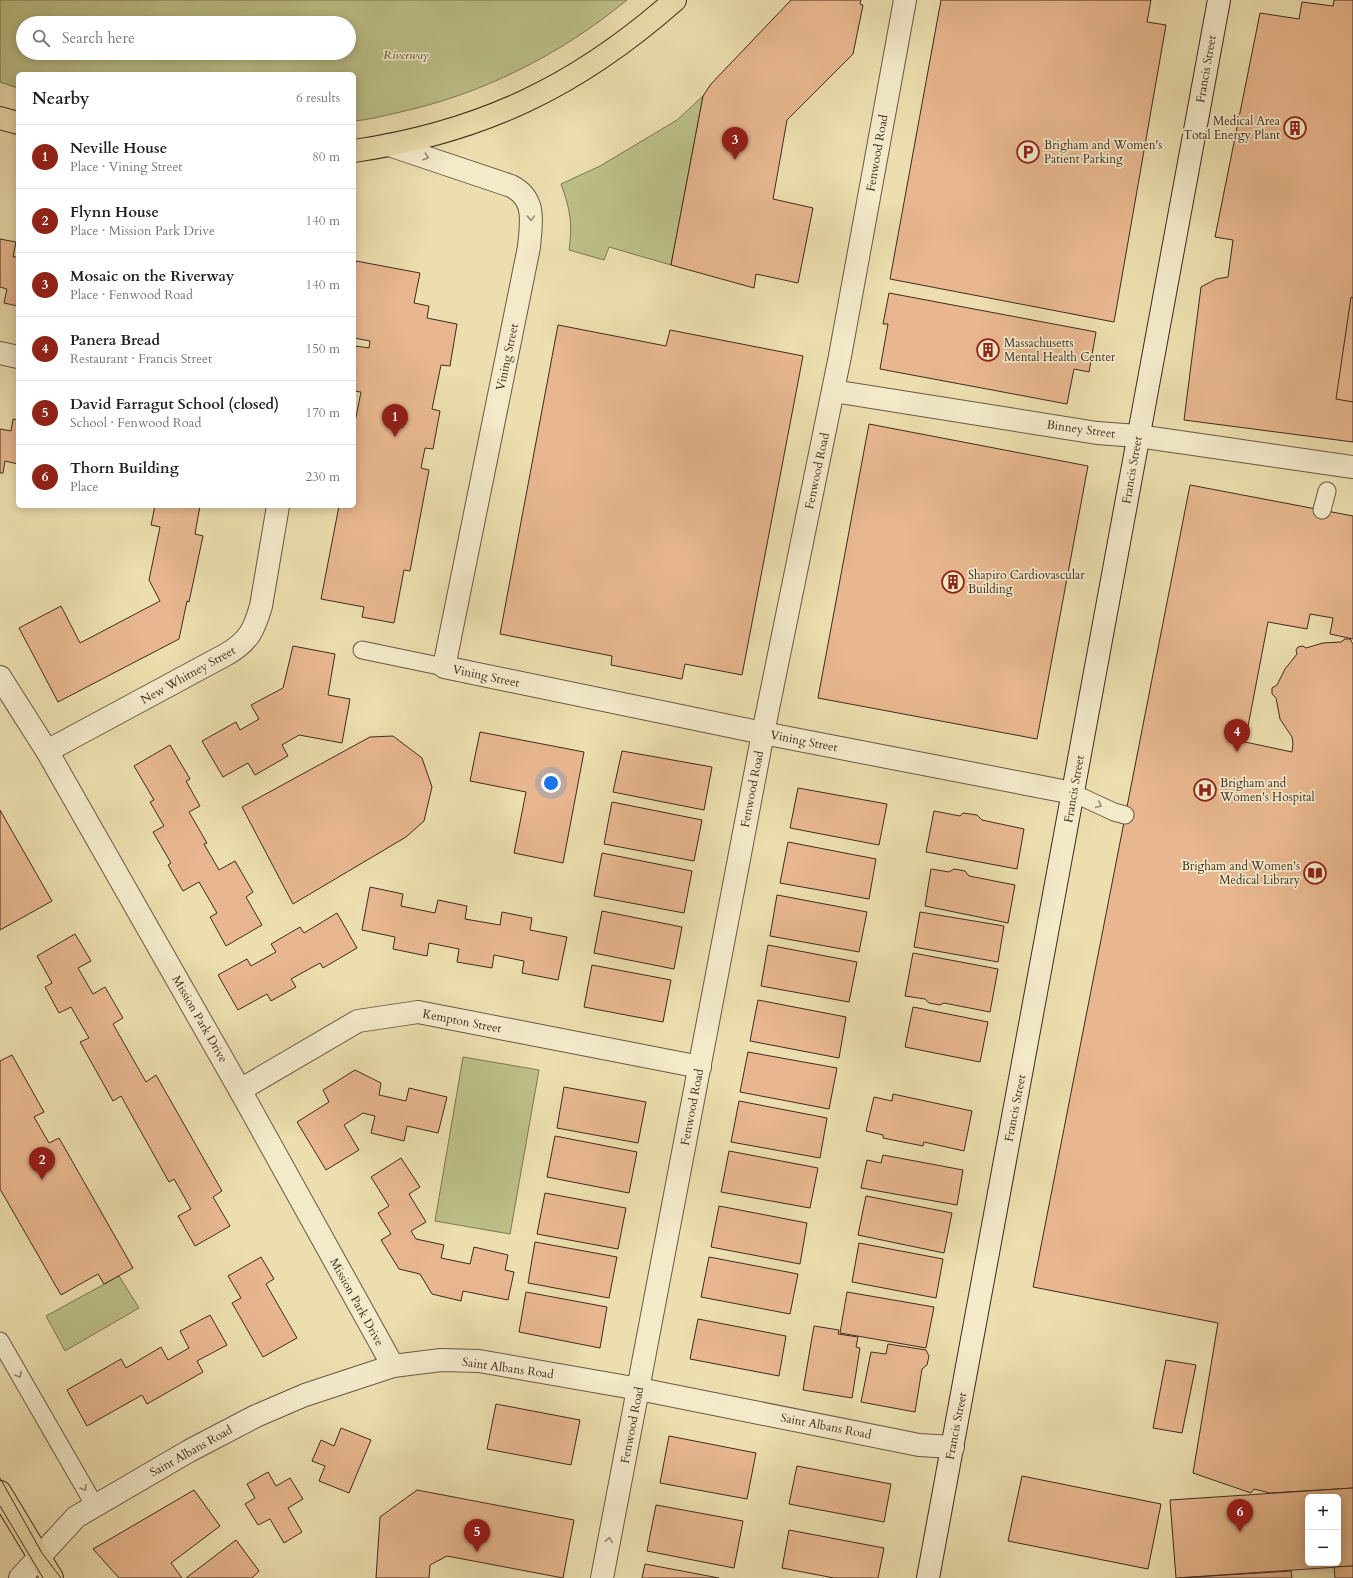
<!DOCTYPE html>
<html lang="en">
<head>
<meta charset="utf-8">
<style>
  body { margin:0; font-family:Cardo,serif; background:#f6f6f6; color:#222 }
  .controls { position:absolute; right:12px; bottom:12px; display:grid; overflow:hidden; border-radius:6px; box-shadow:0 2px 10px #0003 }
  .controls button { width:36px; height:36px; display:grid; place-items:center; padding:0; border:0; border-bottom:1px solid #e0e0e0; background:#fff; color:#222; font:20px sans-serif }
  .you { position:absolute; left:551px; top:783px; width:14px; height:14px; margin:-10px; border:3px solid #fff; border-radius:50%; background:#1a73e8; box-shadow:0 0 0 6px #1a73e833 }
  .badge { display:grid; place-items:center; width:26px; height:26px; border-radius:50%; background:#8f2418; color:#fff; font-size:13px; font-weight:700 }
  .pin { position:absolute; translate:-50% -33px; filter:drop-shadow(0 1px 2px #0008) }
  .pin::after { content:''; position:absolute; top:21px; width:14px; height:12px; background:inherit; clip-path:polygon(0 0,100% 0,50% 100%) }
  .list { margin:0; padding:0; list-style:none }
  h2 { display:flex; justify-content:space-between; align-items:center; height:52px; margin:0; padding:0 16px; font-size:17px }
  h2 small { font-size:13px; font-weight:400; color:#767676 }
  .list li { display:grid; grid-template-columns:26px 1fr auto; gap:12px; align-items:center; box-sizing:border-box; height:64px; padding:0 16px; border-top:1px solid #e0e0e0 }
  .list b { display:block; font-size:15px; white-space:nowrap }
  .list p { margin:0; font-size:13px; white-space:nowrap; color:#767676 }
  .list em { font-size:13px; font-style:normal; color:#767676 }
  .icon { flex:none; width:22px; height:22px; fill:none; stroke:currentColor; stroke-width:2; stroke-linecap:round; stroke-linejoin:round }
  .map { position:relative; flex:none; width:1353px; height:1578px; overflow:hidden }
  .search { position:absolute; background:#fff; box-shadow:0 2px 10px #0003; left:16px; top:16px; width:340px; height:44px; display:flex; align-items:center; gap:10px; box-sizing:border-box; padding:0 14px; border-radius:22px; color:#767676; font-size:15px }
  .panel { position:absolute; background:#fff; box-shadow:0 2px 10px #0003; left:16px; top:72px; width:340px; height:436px; border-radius:6px }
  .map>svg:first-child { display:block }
  .green { fill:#bcc087; stroke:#7e7655; fill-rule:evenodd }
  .building { fill:#e8b78f; stroke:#402b23; fill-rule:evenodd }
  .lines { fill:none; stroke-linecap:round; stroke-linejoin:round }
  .lane-casing { stroke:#6b5846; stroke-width:19 }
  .street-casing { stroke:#6b5846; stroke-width:24 }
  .secondary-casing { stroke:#402b23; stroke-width:24 }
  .primary-casing { stroke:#402b23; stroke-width:24 }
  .highway-casing { stroke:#402b23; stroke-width:24 }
  .lane { stroke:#f3eaca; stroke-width:17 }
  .street { stroke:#f3eaca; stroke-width:22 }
  .secondary { stroke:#f3eaca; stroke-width:22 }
  .primary { stroke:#ecdeae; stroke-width:22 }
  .highway { stroke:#ecdeae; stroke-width:22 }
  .tram { stroke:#402b23; stroke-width:1 }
  .oneway { stroke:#9a8a76 }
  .labels { text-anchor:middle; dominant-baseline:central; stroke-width:3.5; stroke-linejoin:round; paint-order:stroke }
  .park-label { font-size:12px; font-style:italic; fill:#594937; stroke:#f3eaca }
  .street-label { font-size:12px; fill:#402b23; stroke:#f3eaca }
  .poi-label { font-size:12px; fill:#402b23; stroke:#f3eaca; text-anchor:start }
</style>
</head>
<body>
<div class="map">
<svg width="1353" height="1578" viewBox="0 0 1353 1578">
  <rect width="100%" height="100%" fill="#ecdeae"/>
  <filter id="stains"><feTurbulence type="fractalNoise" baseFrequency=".005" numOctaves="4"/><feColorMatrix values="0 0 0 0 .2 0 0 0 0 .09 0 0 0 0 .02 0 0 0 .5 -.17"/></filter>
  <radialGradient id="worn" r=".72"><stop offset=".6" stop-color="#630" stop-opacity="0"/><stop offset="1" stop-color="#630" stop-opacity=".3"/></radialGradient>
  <g class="green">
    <path d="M 0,0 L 627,0 C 560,55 481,95 396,113 C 382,116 368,120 354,121 L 354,74 L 18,74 L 18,88 L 0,82 ZM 23,23 L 349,23 L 349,53 L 23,53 Z"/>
    <path d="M 703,96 L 671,265 L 609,247 L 604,260 L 569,250 C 573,223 570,209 561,184 L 600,166 L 677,120 Z"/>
    <path d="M 463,1057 L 539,1070 L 510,1234 L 435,1221 Z"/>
    <path d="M 119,1276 L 139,1308 L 65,1351 L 46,1316 Z"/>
  </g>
  <g class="building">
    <path d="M 791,0 L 861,0 L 860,4 L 863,5 L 853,54 L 787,120 L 773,199 L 813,208 L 798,283 L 756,274 L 754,288 L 671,265 L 703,96 L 711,84 Z"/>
    <path d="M 941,0 L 1151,0 L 1147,22 L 1166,25 L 1114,322 L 890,279 Z"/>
    <path d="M 1334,0 L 1353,0 L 1353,442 L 1184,420 L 1201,287 L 1216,279 L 1228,277 L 1233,240 L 1215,237 L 1260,13 L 1299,19 L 1302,2 L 1333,6 Z"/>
    <path d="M 0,239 L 16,242 L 13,257 L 18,257 L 18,306 L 4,303 L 7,289 L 0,287 Z"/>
    <path d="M 356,261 L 420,273 L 414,303 L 429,306 L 427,318 L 457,324 L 450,366 L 441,365 L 432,409 L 440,411 L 433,449 L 425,448 L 421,468 L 429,470 L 410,571 L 404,570 L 394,623 L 362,617 L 364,607 L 321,599 L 339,506 L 354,506 L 354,427 L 361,392 L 354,391 L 354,355 L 356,346 L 369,348 L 370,341 L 354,338 L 354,273 Z"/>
    <path d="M 889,293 L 1096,332 L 1089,372 L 1074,369 L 1067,404 L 880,369 L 888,324 L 883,324 Z"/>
    <path d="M 1351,297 L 1353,298 L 1353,402 L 1336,399 Z"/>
    <path d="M 558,325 L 666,346 L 670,330 L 803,356 L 742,675 L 685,664 L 682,679 L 611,665 L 612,656 L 500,634 Z"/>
    <path d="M 13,419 L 18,420 L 18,464 L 5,461 L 3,473 L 0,473 L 0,429 L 11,431 Z"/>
    <path d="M 869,424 L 1088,466 L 1037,739 L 818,698 Z"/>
    <path d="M 1190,485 L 1353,516 L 1353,639 L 1330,634 L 1333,618 L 1310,614 L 1307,629 L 1268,622 L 1245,742 L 1292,752 L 1293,744 L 1292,737 L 1280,719 L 1276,698 L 1272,694 L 1272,688 L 1277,685 L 1285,669 L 1297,654 L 1296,650 L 1298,647 L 1303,646 L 1306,648 L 1323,643 L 1341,642 L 1345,639 L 1350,639 L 1353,644 L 1353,1488 L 1270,1493 L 1254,1489 L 1251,1493 L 1193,1473 L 1218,1323 L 1033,1287 Z"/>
    <path d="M 155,506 L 200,506 L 195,534 L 203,536 L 189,602 L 187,601 L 179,639 L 58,702 L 19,628 L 61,606 L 80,643 L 160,601 L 149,580 L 160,527 L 151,525 Z"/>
    <path d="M 293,646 L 335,654 L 328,695 L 350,699 L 342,743 L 299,735 L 282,745 L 288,756 L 255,775 L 248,763 L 223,777 L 202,741 L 236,722 L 240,730 L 259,719 L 251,705 L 283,688 Z"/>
    <path d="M 480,732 L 584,752 L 563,863 L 514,853 L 526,792 L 470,781 Z"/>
    <path d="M 393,736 L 422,758 L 432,787 L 424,821 L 406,837 L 293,904 L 242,807 L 370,737 Z"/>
    <path d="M 170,745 L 190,779 L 186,781 L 200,806 L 189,812 L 207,843 L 204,844 L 219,870 L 235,861 L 253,892 L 246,897 L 262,925 L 226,946 L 210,917 L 217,913 L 199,882 L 183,891 L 168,865 L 171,863 L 153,832 L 164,826 L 150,802 L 154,800 L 134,766 Z"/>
    <path d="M 622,751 L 712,767 L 704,810 L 613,792 Z"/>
    <path d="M 798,788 L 887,804 L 879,845 L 790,828 Z"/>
    <path d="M 612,802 L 702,820 L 694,861 L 604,844 Z"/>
    <path d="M 0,810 L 52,901 L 0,930 Z"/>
    <path d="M 934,811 L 960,816 L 963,813 L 977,815 L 982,820 L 1024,829 L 1017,869 L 926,852 Z"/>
    <path d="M 788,842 L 876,859 L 869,899 L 780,883 Z"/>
    <path d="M 602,853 L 692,871 L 684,913 L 594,896 Z"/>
    <path d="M 931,869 L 949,872 L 954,869 L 965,871 L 969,876 L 1015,885 L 1008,923 L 925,906 Z"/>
    <path d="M 370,887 L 403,894 L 401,906 L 435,913 L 438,900 L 467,906 L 465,919 L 500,925 L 502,912 L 532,918 L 530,930 L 567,937 L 558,980 L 522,973 L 524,961 L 494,955 L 492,968 L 457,962 L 459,949 L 429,943 L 427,956 L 393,949 L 395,937 L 362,930 Z"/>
    <path d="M 777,895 L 867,912 L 859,952 L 770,936 Z"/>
    <path d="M 602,911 L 682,927 L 674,969 L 594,953 Z"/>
    <path d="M 920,912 L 1004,926 L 998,962 L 914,947 Z"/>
    <path d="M 337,913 L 357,948 L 323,968 L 320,963 L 291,979 L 296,987 L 271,1001 L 267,994 L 238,1010 L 218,975 L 247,959 L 251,966 L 276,952 L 271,944 L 300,927 L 304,933 Z"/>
    <path d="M 75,934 L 91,961 L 78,968 L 93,994 L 105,987 L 123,1018 L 113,1024 L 146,1082 L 156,1075 L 222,1191 L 213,1197 L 230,1226 L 195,1246 L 178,1216 L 191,1209 L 174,1179 L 169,1182 L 121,1096 L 113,1101 L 80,1042 L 89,1038 L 71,1007 L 59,1013 L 45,987 L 52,983 L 37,956 Z"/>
    <path d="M 768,945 L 857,962 L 849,1002 L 761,986 Z"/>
    <path d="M 913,953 L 998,969 L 990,1012 L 944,1003 L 940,1005 L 929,1003 L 925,999 L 905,996 Z"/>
    <path d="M 592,965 L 671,980 L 663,1022 L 584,1007 Z"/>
    <path d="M 758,1000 L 846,1017 L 839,1058 L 750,1041 Z"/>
    <path d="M 913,1007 L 988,1022 L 980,1062 L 905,1047 Z"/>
    <path d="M 748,1052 L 837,1068 L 829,1109 L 740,1092 Z"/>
    <path d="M 12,1055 L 44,1112 L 34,1117 L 49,1143 L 59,1138 L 133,1268 L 104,1284 L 98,1274 L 61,1295 L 0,1189 L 0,1061 Z"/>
    <path d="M 355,1070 L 381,1083 L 379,1095 L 406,1101 L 409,1088 L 447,1097 L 438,1133 L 407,1126 L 404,1141 L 371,1133 L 375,1116 L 363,1113 L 344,1125 L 359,1150 L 326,1170 L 297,1122 L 329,1102 L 323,1090 Z"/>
    <path d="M 564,1087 L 646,1102 L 638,1143 L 557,1128 Z"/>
    <path d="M 893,1094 L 972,1111 L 964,1151 L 924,1142 L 923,1146 L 883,1138 L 883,1135 L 866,1131 L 874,1097 L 892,1101 Z"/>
    <path d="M 739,1101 L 827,1118 L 820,1158 L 731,1142 Z"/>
    <path d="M 555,1136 L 637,1152 L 629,1193 L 547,1177 Z"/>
    <path d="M 729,1151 L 818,1168 L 810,1208 L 721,1192 Z"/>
    <path d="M 883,1155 L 963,1170 L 957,1205 L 861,1188 L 867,1160 L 881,1163 Z"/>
    <path d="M 401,1158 L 420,1187 L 409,1194 L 426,1222 L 411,1231 L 416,1239 L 444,1245 L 441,1258 L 470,1264 L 474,1247 L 508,1255 L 505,1270 L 514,1272 L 508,1300 L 463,1291 L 461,1301 L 432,1294 L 420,1274 L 399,1269 L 381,1240 L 391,1234 L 378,1213 L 389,1206 L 371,1177 Z"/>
    <path d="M 545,1193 L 626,1208 L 618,1249 L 537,1234 Z"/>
    <path d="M 866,1196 L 952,1213 L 944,1253 L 858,1235 Z"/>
    <path d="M 719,1206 L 807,1223 L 800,1264 L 711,1247 Z"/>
    <path d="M 535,1242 L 617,1257 L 609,1298 L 528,1283 Z"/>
    <path d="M 859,1243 L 943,1259 L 936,1298 L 852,1282 Z"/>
    <path d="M 261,1257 L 274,1279 L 266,1284 L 297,1338 L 263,1357 L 232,1303 L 241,1298 L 228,1276 Z"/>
    <path d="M 709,1257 L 798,1274 L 790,1314 L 701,1297 Z"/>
    <path d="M 526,1292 L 607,1307 L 600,1348 L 519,1332 Z"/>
    <path d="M 847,1292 L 934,1307 L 926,1348 L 840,1333 Z"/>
    <path d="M 210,1315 L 227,1345 L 197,1361 L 203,1372 L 147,1404 L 142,1395 L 87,1426 L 67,1390 L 121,1359 L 126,1368 L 161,1347 L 168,1360 L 189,1348 L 180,1331 Z"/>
    <path d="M 698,1319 L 786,1336 L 779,1376 L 690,1359 Z"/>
    <path d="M 814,1326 L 839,1330 L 838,1334 L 858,1337 L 856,1347 L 860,1348 L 852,1398 L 803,1390 Z"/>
    <path d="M 888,1344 L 926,1350 L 929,1356 L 927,1365 L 922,1369 L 915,1412 L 861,1402 L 871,1352 L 886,1354 Z"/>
    <path d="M 1166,1360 L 1196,1365 L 1182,1433 L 1153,1428 Z"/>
    <path d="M 496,1404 L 580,1420 L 571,1465 L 487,1449 Z"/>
    <path d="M 341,1428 L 371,1440 L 349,1493 L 319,1481 L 325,1466 L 312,1461 L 321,1440 L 334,1446 Z"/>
    <path d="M 669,1436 L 756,1453 L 747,1499 L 660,1483 Z"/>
    <path d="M 797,1466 L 891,1484 L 884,1522 L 789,1504 Z"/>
    <path d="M 268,1472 L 276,1486 L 290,1478 L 303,1499 L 288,1508 L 302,1532 L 284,1543 L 270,1519 L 258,1525 L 245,1504 L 255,1498 L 247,1484 Z"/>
    <path d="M 1022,1476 L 1161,1504 L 1148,1569 L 1008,1541 Z"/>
    <path d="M 1353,1488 L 1353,1566 L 1176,1578 L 1170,1500 ZM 1308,1497 L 1338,1497 L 1338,1563 L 1308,1563 Z"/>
    <path d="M 194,1490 L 220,1526 L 171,1563 L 182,1578 L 119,1578 L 93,1549 Z"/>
    <path d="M 417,1490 L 574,1520 L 563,1578 L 447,1556 L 430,1565 L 429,1578 L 376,1578 L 380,1517 Z"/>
    <path d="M 656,1505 L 743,1521 L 734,1568 L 647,1551 Z"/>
    <path d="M 789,1530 L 884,1548 L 878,1578 L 834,1578 L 782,1568 Z"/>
    <path d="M 236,1540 L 259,1571 L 252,1578 L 186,1578 Z"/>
    <path d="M 645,1564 L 719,1578 L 642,1578 Z"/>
    <path d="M 1353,1566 L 1353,1578 L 1335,1578 L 1334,1567 Z"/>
    <path d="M 1291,1571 L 1292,1578 L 1179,1578 Z"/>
  </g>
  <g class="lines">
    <g class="lane-casing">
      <g id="lane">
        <path d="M 1322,510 L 1327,491"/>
        <path d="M 362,650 L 444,667"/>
        <path d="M 1073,793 L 1114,812 L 1125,815"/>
        <path d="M 0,1341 L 95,1506"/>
      </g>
    </g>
    <g class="street-casing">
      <g id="street">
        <path d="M 389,145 L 511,186 C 537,199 531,223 529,247 L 444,667 L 763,733 L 1073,793"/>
        <path d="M 0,353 L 18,357"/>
        <path d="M 833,391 L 1097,433 L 1138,436 L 1353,467"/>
        <path d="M 0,677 L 47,751 L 240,1090 L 393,1366"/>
        <path d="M 47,751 L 227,654 C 249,641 254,630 261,606 L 278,506"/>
        <path d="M 240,1090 L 358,1021 L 418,1012 L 700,1067"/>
        <path d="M 20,1578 L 76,1517 L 189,1451 L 256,1416 L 305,1395 L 393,1366 L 441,1360 L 479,1361 L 639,1389 L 919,1445 L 953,1447"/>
        <path d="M 602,1578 L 763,733 L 840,356 L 905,0"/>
      </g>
    </g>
    <g class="secondary-casing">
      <path id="secondary" d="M 928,1578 L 1219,0"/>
    </g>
    <g class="primary-casing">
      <path id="primary" d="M 0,1492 L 52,1578"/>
    </g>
    <g class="highway-casing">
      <g id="highway">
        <path d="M 0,118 L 18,123"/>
        <path d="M 354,151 C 482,132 578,86 675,0"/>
      </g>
    </g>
    <use href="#lane" class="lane"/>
    <use href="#street" class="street"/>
    <use href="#secondary" class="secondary"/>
    <use href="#primary" class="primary"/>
    <use href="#highway" class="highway"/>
    <g class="tram">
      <path d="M 0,1478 L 42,1553 L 61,1578"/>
      <path d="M 0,1506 L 43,1578"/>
    </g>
  </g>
  <defs><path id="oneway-chevron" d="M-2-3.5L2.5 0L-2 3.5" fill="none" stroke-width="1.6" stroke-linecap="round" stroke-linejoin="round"/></defs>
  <g class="oneway">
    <use href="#oneway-chevron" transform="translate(426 157) rotate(18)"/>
    <use href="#oneway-chevron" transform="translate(531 218) rotate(88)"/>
    <use href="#oneway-chevron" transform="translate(1099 805) rotate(25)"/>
    <use href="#oneway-chevron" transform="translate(19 1375) rotate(60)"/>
    <use href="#oneway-chevron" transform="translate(84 1488) rotate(60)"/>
    <use href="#oneway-chevron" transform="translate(609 1540) rotate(-79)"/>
  </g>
  <defs>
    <g id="building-ring" transform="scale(1.15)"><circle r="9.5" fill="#f3eaca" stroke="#8f2418" stroke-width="1.5"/><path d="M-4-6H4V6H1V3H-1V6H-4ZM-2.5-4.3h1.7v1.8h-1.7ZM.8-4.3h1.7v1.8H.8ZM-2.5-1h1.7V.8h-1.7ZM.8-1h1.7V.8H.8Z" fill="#8f2418"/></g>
    <g id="parking-ring" transform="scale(1.15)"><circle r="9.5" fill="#f3eaca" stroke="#8f2418" stroke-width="1.5"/><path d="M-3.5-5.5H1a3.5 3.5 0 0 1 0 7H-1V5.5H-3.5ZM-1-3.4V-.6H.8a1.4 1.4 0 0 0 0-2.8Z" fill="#8f2418"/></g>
    <g id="hospital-ring" transform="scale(1.15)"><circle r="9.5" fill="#f3eaca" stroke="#8f2418" stroke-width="1.5"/><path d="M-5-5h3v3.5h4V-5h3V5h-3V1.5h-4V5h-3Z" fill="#8f2418"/></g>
    <g id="library-ring" transform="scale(1.15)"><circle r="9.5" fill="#f3eaca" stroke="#8f2418" stroke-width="1.5"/><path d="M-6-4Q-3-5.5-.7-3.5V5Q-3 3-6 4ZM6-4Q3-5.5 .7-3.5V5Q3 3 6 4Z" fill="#8f2418"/></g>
  </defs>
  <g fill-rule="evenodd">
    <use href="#building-ring" x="1295" y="128"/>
    <use href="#parking-ring" x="1028" y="152"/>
    <use href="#building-ring" x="988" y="350"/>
    <use href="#building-ring" x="953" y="582"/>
    <use href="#hospital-ring" x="1205" y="790"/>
    <use href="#library-ring" x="1315" y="873"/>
  </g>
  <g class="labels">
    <g class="park-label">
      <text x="406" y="55">Riverway</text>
    </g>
    <g class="street-label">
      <text transform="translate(1206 69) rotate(-80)">Francis Street</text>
      <text transform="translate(877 153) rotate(-80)">Fenwood Road</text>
      <text transform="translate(507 357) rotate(-78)">Vining Street</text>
      <text transform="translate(1081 429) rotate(8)">Binney Street</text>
      <text transform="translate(1132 470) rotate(-80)">Francis Street</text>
      <text transform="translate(817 471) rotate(-78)">Fenwood Road</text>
      <text transform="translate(188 675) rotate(-29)">New Whitney Street</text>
      <text transform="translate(486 676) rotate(12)">Vining Street</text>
      <text transform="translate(804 741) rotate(11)">Vining Street</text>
      <text transform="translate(752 789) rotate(-79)">Fenwood Road</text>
      <text transform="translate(1074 789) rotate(-80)">Francis Street</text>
      <text transform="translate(200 1019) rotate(60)">Mission Park Drive</text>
      <text transform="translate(462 1021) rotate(11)">Kempton Street</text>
      <text transform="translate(692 1107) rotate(-79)">Fenwood Road</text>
      <text transform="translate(1015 1108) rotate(-79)">Francis Street</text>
      <text transform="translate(357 1302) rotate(61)">Mission Park Drive</text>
      <text transform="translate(508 1368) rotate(8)">Saint Albans Road</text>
      <text transform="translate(632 1425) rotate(-79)">Fenwood Road</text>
      <text transform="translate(826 1426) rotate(11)">Saint Albans Road</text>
      <text transform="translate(956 1426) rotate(-79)">Francis Street</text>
      <text transform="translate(191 1451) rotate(-29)">Saint Albans Road</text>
    </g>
    <g class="poi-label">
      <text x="1280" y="121" text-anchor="end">Medical Area<tspan x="1280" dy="14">Total Energy Plant</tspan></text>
      <text x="1044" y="145">Brigham and Women's<tspan x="1044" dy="14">Patient Parking</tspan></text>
      <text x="1004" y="343">Massachusetts<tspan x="1004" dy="14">Mental Health Center</tspan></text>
      <text x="968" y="575">Shapiro Cardiovascular<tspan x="968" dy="14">Building</tspan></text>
      <text x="1220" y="783">Brigham and<tspan x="1220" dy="14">Women's Hospital</tspan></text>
      <text x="1300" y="866" text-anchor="end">Brigham and Women's<tspan x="1300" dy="14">Medical Library</tspan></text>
    </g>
  </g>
  <rect width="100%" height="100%" filter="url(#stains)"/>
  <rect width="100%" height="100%" fill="url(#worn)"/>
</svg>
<div class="controls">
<button>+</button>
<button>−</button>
</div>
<div class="you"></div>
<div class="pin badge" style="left:395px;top:437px">1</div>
<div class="pin badge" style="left:42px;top:1180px">2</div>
<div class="pin badge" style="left:735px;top:160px">3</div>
<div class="pin badge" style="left:1237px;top:752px">4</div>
<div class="pin badge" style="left:477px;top:1552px">5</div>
<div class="pin badge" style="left:1240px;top:1532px">6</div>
<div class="search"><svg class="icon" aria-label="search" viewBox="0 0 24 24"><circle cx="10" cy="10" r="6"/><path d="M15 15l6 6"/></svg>Search here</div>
<section class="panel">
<h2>Nearby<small>6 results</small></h2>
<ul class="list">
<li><span class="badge">1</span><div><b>Neville House</b><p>Place · Vining Street</p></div><em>80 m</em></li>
<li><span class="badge">2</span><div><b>Flynn House</b><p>Place · Mission Park Drive</p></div><em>140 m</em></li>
<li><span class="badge">3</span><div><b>Mosaic on the Riverway</b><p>Place · Fenwood Road</p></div><em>140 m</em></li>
<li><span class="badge">4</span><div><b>Panera Bread</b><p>Restaurant · Francis Street</p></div><em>150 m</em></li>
<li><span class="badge">5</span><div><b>David Farragut School (closed)</b><p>School · Fenwood Road</p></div><em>170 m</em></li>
<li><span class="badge">6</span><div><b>Thorn Building</b><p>Place</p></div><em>230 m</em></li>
</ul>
</section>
</div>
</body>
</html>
